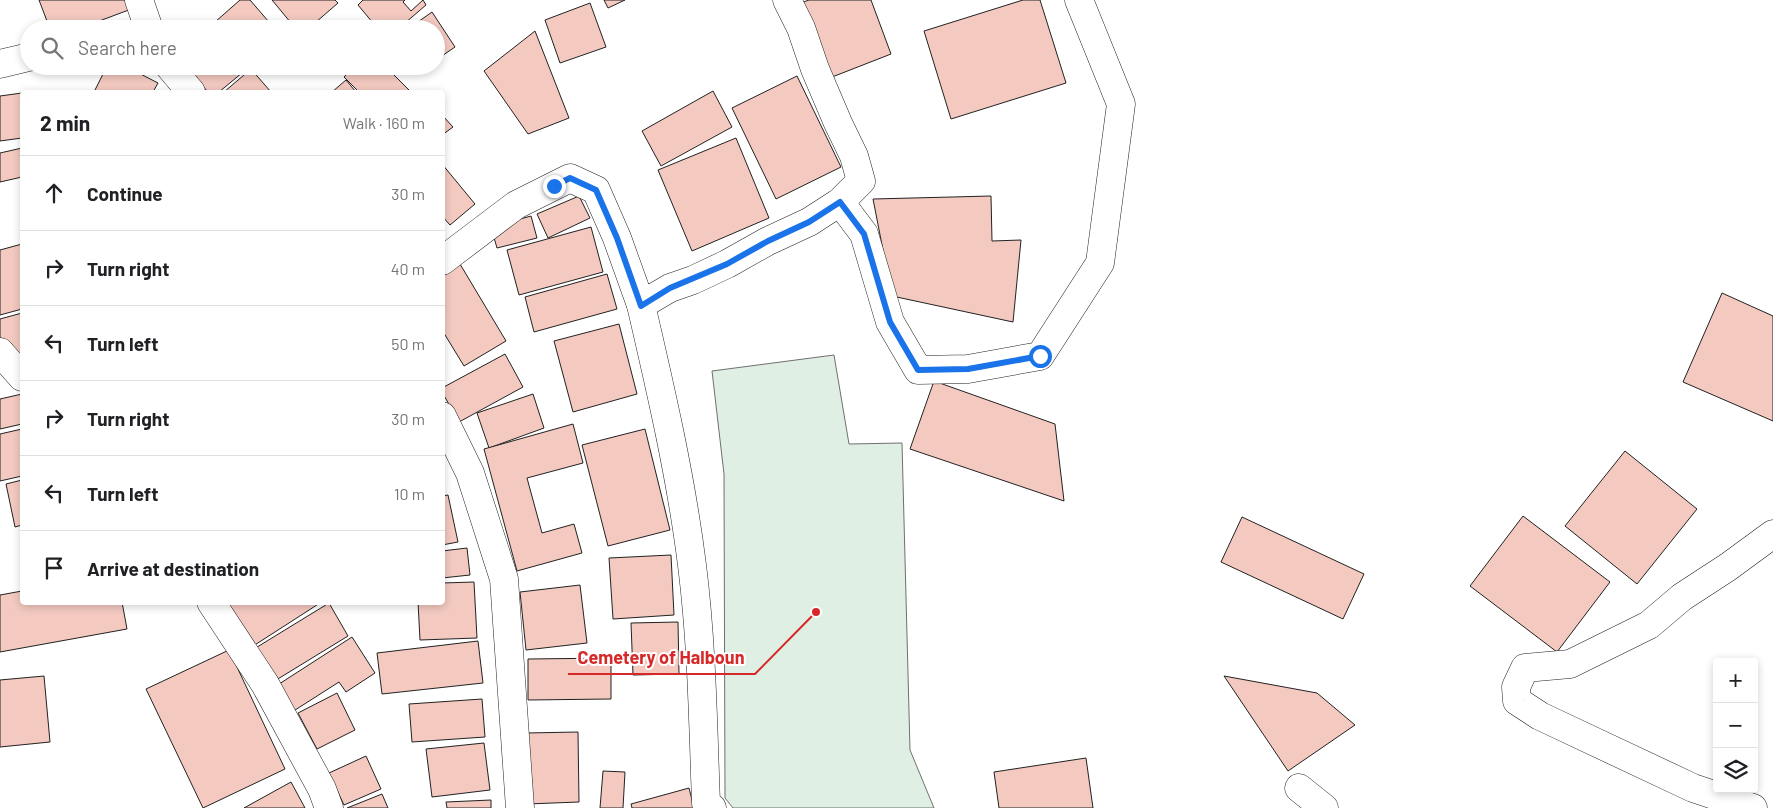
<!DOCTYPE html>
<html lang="en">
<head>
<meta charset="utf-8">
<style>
  body { margin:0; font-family:Barlow,sans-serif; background:#f6f6f6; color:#202124 }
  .controls { position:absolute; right:15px; bottom:15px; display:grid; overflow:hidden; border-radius:5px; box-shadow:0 2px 8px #0003 }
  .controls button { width:45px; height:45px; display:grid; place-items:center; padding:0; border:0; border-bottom:1px solid #e0e0e0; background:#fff; color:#202124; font:25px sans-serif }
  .stop { position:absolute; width:15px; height:15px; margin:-11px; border:4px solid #1a73e8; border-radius:50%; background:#fff }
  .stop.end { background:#1a73e8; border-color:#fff; box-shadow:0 1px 5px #0008 }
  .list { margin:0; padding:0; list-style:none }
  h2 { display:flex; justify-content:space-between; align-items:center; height:65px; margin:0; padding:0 20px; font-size:21px }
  h2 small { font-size:16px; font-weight:400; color:#757577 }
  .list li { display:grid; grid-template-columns:32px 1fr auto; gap:15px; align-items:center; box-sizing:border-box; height:75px; padding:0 20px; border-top:1px solid #e0e0e0 }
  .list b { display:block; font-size:19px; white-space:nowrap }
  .list em { font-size:16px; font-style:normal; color:#757577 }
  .icon { flex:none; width:28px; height:28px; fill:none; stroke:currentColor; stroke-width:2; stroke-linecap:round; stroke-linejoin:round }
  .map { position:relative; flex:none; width:1773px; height:808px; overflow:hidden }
  .search { position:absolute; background:#fff; box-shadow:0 2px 8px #0003; left:20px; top:20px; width:425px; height:55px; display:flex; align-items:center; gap:12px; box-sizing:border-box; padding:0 18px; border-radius:28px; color:#757577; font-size:19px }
  .panel { position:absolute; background:#fff; box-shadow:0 2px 8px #0003; left:20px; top:90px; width:425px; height:515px; border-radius:5px }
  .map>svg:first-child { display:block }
  .green { fill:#e0efe3; stroke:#6f6f6f }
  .building { fill:#f3c9c0; stroke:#222 }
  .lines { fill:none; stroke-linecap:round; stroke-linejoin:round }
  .minor-casing { stroke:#222; stroke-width:29 }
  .tertiary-casing { stroke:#222; stroke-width:29 }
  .minor { stroke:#fff; stroke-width:28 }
  .tertiary { stroke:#fff; stroke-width:28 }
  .route { stroke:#1a73e8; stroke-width:6 }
  .leader { fill:none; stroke:#d62828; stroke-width:2 }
  .callout-dot { fill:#d62828; stroke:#fff; stroke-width:2 }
  .callout-label { font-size:18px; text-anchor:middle; font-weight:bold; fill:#d62828; stroke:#fff; stroke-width:4; stroke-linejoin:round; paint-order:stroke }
</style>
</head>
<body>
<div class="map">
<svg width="1773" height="808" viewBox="0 0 1773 808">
  <rect width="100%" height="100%" fill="#fff"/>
  <path class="green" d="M 834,355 L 849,444 L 902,443 L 910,750 L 934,808 L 733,808 L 725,798 L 724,474 L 712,371 Z"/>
  <g class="building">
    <path d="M 39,0 L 131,0 L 134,8 L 78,29 L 50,29 Z"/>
    <path d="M 240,0 L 250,0 L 275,29 L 221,29 L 215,22 Z"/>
    <path d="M 272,0 L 335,0 L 338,3 L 308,29 L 296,29 Z"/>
    <path d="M 363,0 L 405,0 L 403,2 L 411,11 L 423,0 L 426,5 L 398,29 L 378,29 L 358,5 Z"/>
    <path d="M 604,0 L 625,0 L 608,8 Z"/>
    <path d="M 809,0 L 871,0 L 891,54 L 827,79 L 798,4 Z"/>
    <path d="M 1023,0 L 1040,0 L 1066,83 L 951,119 L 924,31 Z"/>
    <path d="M 590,3 L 606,47 L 560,63 L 545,20 Z"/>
    <path d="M 432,12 L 455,47 L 436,60 L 436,29 L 408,29 Z"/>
    <path d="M 535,31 L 569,118 L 528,134 L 484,71 Z"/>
    <path d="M 107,66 L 125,66 L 158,83 L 153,92 L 94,92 Z"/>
    <path d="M 185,66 L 247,66 L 248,68 L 219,92 L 208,92 Z"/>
    <path d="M 355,66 L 385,66 L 411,92 L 359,92 L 344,77 Z"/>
    <path d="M 251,69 L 271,92 L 224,92 Z"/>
    <path d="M 797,76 L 841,167 L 776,199 L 732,108 Z"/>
    <path d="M 346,80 L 356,92 L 332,92 Z"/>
    <path d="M 713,91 L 732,127 L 661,166 L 642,131 Z"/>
    <path d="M 22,93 L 22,138 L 0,141 L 0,96 Z"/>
    <path d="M 442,115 L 453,127 L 442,135 Z"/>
    <path d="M 736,138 L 769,218 L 692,251 L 658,170 Z"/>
    <path d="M 22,148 L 22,177 L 0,182 L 0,153 Z"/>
    <path d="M 442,164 L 475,204 L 450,225 L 442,216 Z"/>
    <path d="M 579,196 L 590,218 L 548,238 L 537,214 Z"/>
    <path d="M 991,196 L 992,241 L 1021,240 L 1013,322 L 892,296 L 873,199 Z"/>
    <path d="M 531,216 L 537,238 L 497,248 L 491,227 Z"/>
    <path d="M 591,227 L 603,272 L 519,295 L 507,250 Z"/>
    <path d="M 22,244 L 22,309 L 0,315 L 0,250 Z"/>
    <path d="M 457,259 L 506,341 L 464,366 L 442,330 L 442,268 Z"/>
    <path d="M 607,274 L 617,309 L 534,332 L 525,297 Z"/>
    <path d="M 1722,293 L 1773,316 L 1773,421 L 1683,382 Z"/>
    <path d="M 22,313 L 22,369 L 0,341 L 0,319 Z"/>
    <path d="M 619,324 L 637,394 L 573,412 L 554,341 Z"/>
    <path d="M 505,354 L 523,387 L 459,422 L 442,392 L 442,388 Z"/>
    <path d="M 934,381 L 1055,424 L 1064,501 L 910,449 Z"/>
    <path d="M 22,394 L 22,424 L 0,429 L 0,399 Z"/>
    <path d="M 533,394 L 544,428 L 489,448 L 477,413 Z"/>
    <path d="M 573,424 L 583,463 L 527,478 L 542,533 L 574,524 L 582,553 L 517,571 L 484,449 Z"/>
    <path d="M 22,429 L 22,476 L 0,481 L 0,434 Z"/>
    <path d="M 645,429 L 670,530 L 608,546 L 582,445 Z"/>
    <path d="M 1625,451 L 1697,509 L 1637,584 L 1565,526 Z"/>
    <path d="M 22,480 L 22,525 L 15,527 L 6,484 Z"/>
    <path d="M 448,495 L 458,542 L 442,545 L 442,496 Z"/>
    <path d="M 1523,516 L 1610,582 L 1557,652 L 1470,586 Z"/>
    <path d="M 1242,517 L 1364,574 L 1343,619 L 1221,562 Z"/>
    <path d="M 467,548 L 470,575 L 442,578 L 442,551 Z"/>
    <path d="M 671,555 L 674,615 L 613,619 L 609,558 Z"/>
    <path d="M 474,582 L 477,638 L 420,640 L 418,602 L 442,602 L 442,583 Z"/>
    <path d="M 580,585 L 587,643 L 526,650 L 520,592 Z"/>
    <path d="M 22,591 L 22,602 L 122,602 L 127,629 L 0,652 L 0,595 Z"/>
    <path d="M 217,602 L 319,602 L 320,603 L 247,650 Z"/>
    <path d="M 329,603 L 348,636 L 268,685 L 249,652 Z"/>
    <path d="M 678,622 L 679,674 L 633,675 L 631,623 Z"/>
    <path d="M 352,637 L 375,673 L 346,692 L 339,682 L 292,712 L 276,686 Z"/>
    <path d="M 478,641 L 483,683 L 382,694 L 377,653 Z"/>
    <path d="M 229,650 L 285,769 L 203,808 L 146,689 Z"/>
    <path d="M 611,658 L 611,699 L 528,700 L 528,659 Z"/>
    <path d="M 44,676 L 50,742 L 0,747 L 0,680 Z"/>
    <path d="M 1224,676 L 1317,693 L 1355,725 L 1288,771 Z"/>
    <path d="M 337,693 L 355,730 L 317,749 L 298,713 Z"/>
    <path d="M 482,699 L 485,737 L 412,742 L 409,704 Z"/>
    <path d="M 578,732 L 579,802 L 527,804 L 526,733 Z"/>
    <path d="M 484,743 L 490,790 L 432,797 L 426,749 Z"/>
    <path d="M 366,756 L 381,789 L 344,805 L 329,773 Z"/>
    <path d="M 1086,758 L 1093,808 L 999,808 L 994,772 Z"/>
    <path d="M 603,771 L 625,772 L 623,808 L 600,808 Z"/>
    <path d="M 291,782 L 305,808 L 244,808 Z"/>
    <path d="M 689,788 L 694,808 L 632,808 L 631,804 Z"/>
    <path d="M 382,794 L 388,808 L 347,808 Z"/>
    <path d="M 491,800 L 491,808 L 447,808 L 446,802 Z"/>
  </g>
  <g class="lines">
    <g class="minor-casing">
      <g id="minor">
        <path d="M 139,0 L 149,29"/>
        <path d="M 0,64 L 29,57"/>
        <path d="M 169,66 L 191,92"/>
        <path d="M 840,202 L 864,234 L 890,322 L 918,370 L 968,369 L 1040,356 L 1100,263 L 1121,104 L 1079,0"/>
        <path d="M 1299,788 L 1324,808"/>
        <path d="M 1753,808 L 1693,788 L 1540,716 L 1517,701 L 1516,687 L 1525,668 L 1570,664 L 1649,625 L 1682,597 L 1728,567 L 1773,534"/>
      </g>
    </g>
    <g class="tertiary-casing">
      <g id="tertiary">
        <path d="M 442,261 L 516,205 L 570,178 L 596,190 L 617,238 L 641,305 L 670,288 L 693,280 L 727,264 L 768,241 L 809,222 L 840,202 L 861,181 L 854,156 L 838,123 L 815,69 L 801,28 L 787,0"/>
        <path d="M 641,305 C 661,391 681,477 692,565 C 702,644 703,723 706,803 L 712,808"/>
        <path d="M 0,352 L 22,377"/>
        <path d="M 442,416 L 470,473 L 504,579 L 520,808"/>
        <path d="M 211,602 L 265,684 L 322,789 L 329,808"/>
      </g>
    </g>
    <use href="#minor" class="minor"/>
    <use href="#tertiary" class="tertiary"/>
  </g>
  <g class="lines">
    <path class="route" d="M 554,186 L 570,178 L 596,190 L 617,238 L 641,306 L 670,288 L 727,264 L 768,241 L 809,222 L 840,202 L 864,234 L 890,322 L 918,370 L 968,369 L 1040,356"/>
  </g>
  <path class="leader" d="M816 612L755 674H568"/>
  <circle class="callout-dot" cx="816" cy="612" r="5"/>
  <g class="callout-label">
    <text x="661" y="664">Cemetery of Halboun</text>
  </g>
</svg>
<div class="controls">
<button>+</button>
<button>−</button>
<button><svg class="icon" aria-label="layers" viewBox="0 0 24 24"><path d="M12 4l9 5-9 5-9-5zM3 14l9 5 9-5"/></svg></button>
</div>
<div class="stop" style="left:1040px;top:356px"></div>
<div class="stop end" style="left:554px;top:186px"></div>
<div class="search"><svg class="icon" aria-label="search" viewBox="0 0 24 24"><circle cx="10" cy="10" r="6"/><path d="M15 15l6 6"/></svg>Search here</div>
<section class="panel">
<h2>2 min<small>Walk · 160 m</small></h2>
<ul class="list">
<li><svg class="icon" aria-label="ahead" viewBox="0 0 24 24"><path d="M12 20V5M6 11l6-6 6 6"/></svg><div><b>Continue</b></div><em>30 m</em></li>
<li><svg class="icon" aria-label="right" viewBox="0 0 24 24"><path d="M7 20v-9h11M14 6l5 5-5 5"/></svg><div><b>Turn right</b></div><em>40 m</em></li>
<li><svg class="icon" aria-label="left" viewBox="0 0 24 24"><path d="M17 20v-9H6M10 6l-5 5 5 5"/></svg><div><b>Turn left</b></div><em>50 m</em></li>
<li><svg class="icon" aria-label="right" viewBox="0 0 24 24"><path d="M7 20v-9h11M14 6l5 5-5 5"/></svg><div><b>Turn right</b></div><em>30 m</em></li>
<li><svg class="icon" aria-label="left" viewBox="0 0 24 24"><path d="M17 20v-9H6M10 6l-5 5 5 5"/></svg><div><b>Turn left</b></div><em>10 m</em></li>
<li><svg class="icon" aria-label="arrive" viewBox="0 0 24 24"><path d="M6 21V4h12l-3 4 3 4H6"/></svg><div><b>Arrive at destination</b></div></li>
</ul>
</section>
</div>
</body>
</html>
